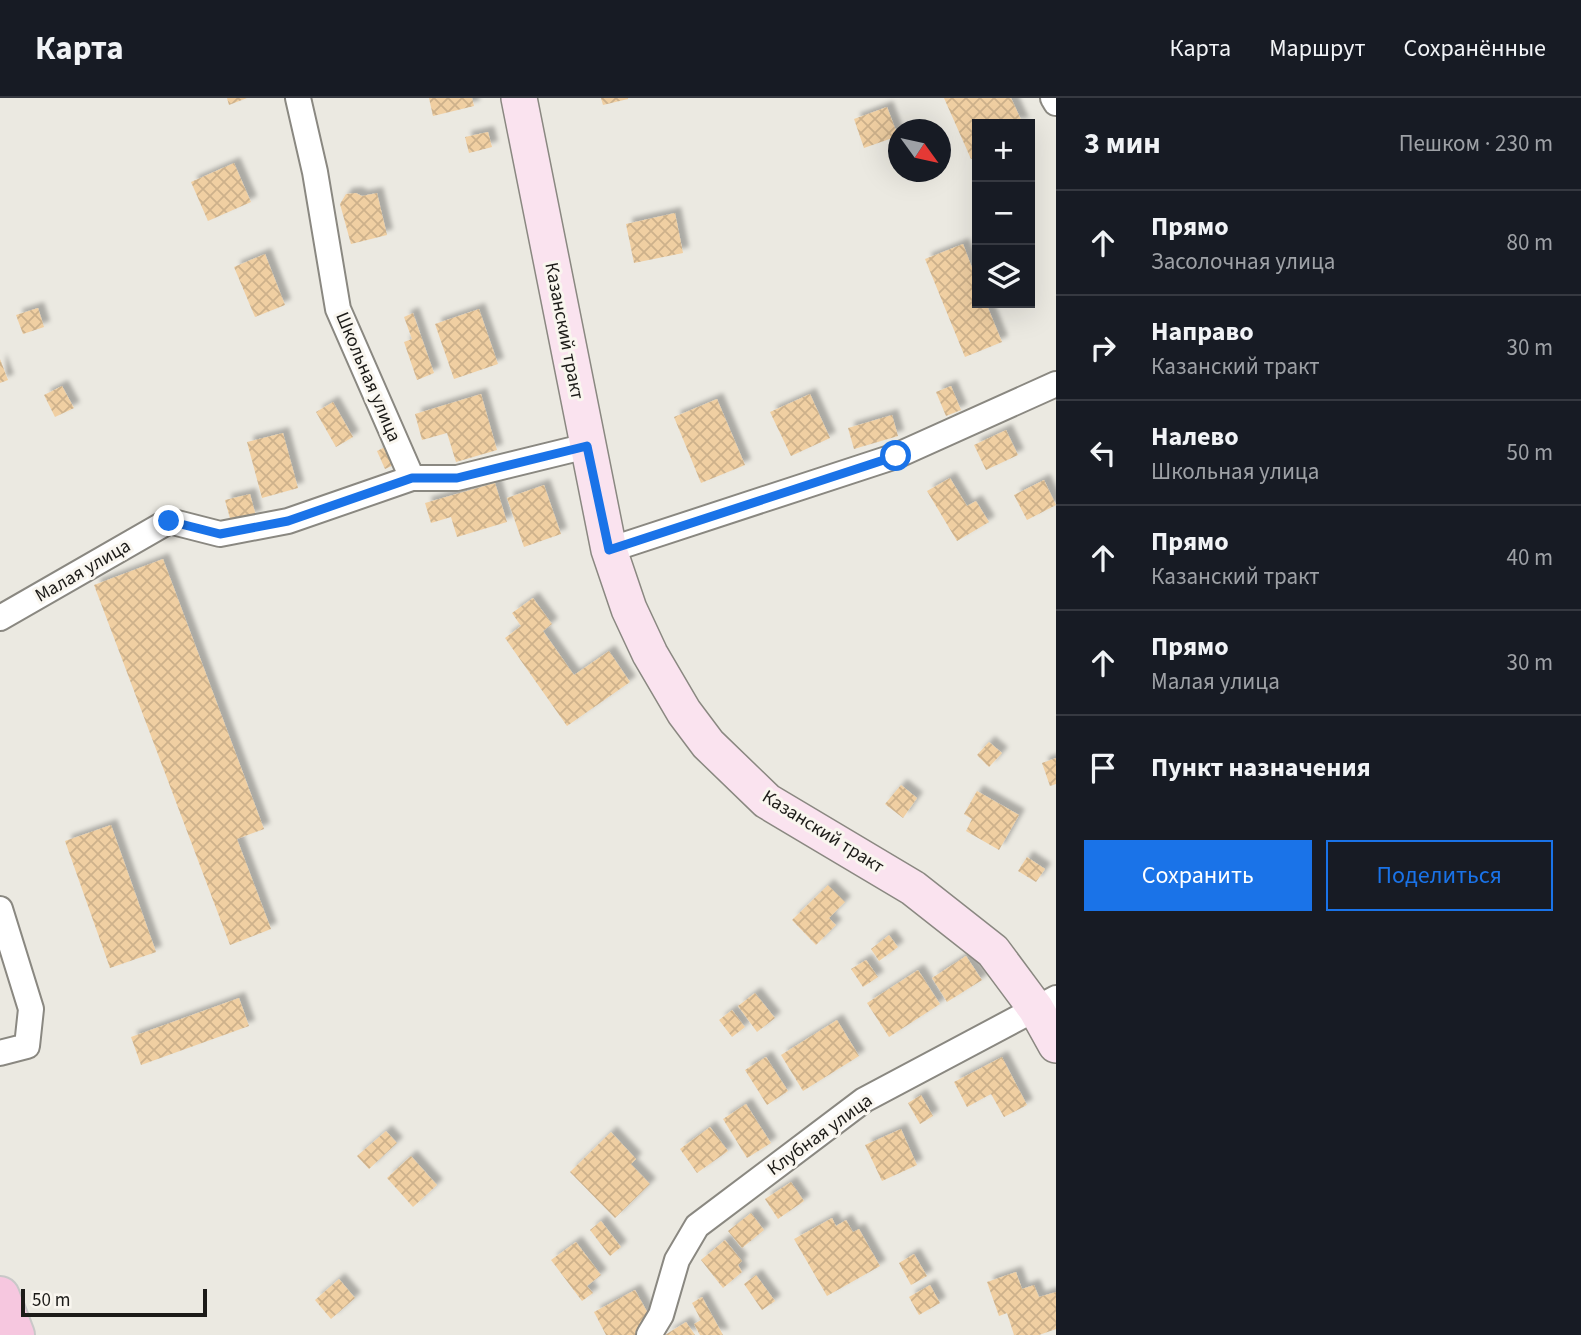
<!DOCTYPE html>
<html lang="ru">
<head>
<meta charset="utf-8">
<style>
  body { margin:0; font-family:"Source Sans 3",sans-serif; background:#242831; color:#f1f3f6 }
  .controls { position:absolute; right:21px; top:21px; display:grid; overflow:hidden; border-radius:0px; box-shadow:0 7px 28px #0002 }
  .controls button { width:63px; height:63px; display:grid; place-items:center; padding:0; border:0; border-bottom:2px solid #363941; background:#171b24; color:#f1f3f6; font:35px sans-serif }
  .compass { position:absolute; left:888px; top:21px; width:63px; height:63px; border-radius:50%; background:#171b24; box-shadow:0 7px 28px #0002; rotate:123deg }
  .scale { position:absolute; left:21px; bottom:18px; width:186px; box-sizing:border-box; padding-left:7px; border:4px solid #1c1b18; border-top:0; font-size:19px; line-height:24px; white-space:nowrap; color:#1c1b18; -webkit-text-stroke:5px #f9f6ef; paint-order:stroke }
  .stop { position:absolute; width:21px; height:21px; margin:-16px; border:5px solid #1a73e8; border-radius:50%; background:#fff }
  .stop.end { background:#1a73e8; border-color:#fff; box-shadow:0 2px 7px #0008 }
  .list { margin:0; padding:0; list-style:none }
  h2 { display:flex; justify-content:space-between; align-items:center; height:91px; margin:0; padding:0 28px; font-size:30px }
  h2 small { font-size:23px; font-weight:400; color:#9ea1a6 }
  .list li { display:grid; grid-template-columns:46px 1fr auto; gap:21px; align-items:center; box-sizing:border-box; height:105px; padding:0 28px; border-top:2px solid #363941 }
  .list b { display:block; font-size:26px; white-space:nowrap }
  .list p { margin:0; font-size:23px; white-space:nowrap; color:#9ea1a6 }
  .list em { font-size:23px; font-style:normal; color:#9ea1a6 }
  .actions { display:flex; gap:14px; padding:21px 28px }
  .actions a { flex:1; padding:16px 0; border:2px solid #1a73e8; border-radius:0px; text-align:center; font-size:24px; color:#1a73e8 }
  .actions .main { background:#1a73e8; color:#fff }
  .icon { flex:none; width:38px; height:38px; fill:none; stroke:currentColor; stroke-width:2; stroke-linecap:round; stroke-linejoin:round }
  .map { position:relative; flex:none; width:1056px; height:1237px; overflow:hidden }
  header { display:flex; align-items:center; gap:42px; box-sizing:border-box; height:98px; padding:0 35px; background:#171b24; border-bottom:2px solid #363941 }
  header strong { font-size:33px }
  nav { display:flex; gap:38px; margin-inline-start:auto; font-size:24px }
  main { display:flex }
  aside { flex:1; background:#171b24 }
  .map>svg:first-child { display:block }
  .building { fill:url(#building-cross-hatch); filter:url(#shadow) }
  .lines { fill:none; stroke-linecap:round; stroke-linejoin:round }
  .street-casing { stroke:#8a8881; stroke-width:28 }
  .secondary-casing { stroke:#8a8881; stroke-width:38 }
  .primary-casing { stroke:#c9c8c8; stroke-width:42 }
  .street { stroke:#fff; stroke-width:24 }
  .secondary { stroke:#fae3ef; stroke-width:35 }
  .primary { stroke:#f6c7df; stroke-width:38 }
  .route { stroke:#1a73e8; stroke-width:9 }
  .labels { text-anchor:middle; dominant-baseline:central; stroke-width:6; stroke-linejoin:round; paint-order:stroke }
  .street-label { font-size:19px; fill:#1c1b18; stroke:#f9f6ef }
</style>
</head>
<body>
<header>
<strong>Карта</strong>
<nav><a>Карта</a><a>Маршрут</a><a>Сохранённые</a></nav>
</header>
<main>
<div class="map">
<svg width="1056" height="1237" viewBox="0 0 1056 1237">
  <defs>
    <pattern id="building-cross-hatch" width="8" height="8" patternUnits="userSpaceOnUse" patternTransform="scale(1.75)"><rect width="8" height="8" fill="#f0cfa2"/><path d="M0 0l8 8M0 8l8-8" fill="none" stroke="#cdb18b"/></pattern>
    <filter id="shadow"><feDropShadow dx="6" dy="-6" stdDeviation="2" flood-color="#0004"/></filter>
  </defs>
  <rect width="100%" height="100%" fill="#ebe9e1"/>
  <g class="building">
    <path d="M 227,0 L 247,0 L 229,7 Z"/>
    <path d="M 429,0 L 472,0 L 474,8 L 433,18 Z"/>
    <path d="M 601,0 L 628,0 L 628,1 L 603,7 Z"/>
    <path d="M 944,0 L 1011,0 L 1023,26 L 977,26 L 977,58 L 971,61 Z"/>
    <path d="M 887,9 L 898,38 L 864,50 L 854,21 Z"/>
    <path d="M 488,34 L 492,49 L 469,55 L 465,39 Z"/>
    <path d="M 234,65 L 251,104 L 208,123 L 191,84 Z"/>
    <path d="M 356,95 L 362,98 L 377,95 L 387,137 L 351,146 L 340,106 L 346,96 Z"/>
    <path d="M 675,115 L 683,155 L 634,165 L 626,126 Z"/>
    <path d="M 963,146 L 977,183 L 977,205 L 986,205 L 1002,244 L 965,259 L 925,161 Z"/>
    <path d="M 265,156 L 285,207 L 255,219 L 234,169 Z"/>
    <path d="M 38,210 L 44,229 L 23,236 L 16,217 Z"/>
    <path d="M 479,211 L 498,266 L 454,281 L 435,226 Z"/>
    <path d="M 413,215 L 434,275 L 417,282 L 404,244 L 412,241 L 404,219 Z"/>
    <path d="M 0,261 L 8,282 L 0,285 Z"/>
    <path d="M 62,288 L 74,310 L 55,319 L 44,297 Z"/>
    <path d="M 951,288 L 961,312 L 946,318 L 936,294 Z"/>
    <path d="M 481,296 L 497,352 L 456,364 L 447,335 L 422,342 L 415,316 Z"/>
    <path d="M 810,296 L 830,340 L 791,358 L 770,314 Z"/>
    <path d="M 717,301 L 745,367 L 701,385 L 674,319 Z"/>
    <path d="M 333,304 L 353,339 L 336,349 L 316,314 Z"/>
    <path d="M 892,317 L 898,338 L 854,351 L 848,330 Z"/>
    <path d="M 1006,332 L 1018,357 L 986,372 L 974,347 Z"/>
    <path d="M 283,335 L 298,390 L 262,400 L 247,344 Z"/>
    <path d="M 389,347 L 398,365 L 385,371 L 377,353 Z"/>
    <path d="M 950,380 L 967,408 L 976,403 L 989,424 L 957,443 L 927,393 Z"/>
    <path d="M 1044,382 L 1056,407 L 1027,422 L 1014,397 Z"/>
    <path d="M 495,385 L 507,424 L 457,439 L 451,419 L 431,425 L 425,405 Z"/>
    <path d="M 544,387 L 561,436 L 524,449 L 507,400 Z"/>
    <path d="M 250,396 L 256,418 L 231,424 L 225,402 Z"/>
    <path d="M 163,461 L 264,731 L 237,741 L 271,831 L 230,847 L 94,487 Z"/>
    <path d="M 533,500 L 552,526 L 543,533 L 574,577 L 609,553 L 630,584 L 567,628 L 505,540 L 521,528 L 512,515 Z"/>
    <path d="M 989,644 L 1002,655 L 989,669 L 977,657 Z"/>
    <path d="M 1056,660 L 1056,686 L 1050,688 L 1042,665 Z"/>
    <path d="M 901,687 L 917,700 L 903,720 L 885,706 Z"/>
    <path d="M 977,693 L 1019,717 L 999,752 L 966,733 L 972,721 L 964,716 Z"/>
    <path d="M 111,727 L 156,854 L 110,870 L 65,743 Z"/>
    <path d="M 1027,759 L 1045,771 L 1036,784 L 1018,773 Z"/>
    <path d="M 828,787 L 845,804 L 829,820 L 836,827 L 816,847 L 792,822 Z"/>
    <path d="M 889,837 L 898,849 L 879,863 L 871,851 Z"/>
    <path d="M 966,858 L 982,882 L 947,904 L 932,880 Z"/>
    <path d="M 866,862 L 878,879 L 863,889 L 851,871 Z"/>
    <path d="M 918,872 L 940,906 L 889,939 L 867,905 Z"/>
    <path d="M 755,895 L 775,920 L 757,934 L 738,908 Z"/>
    <path d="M 239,900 L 249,928 L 141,967 L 131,939 Z"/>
    <path d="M 732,912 L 745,929 L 732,939 L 719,922 Z"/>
    <path d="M 837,922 L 859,958 L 803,993 L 781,957 Z"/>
    <path d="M 766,959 L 788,993 L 767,1007 L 745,972 Z"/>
    <path d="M 1002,959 L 1027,1007 L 1004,1019 L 991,996 L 967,1009 L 954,984 Z"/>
    <path d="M 921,997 L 933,1018 L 920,1026 L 908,1005 Z"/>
    <path d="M 746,1006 L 771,1045 L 747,1060 L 723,1021 Z"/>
    <path d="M 710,1029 L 728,1053 L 697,1075 L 680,1051 Z"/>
    <path d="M 901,1031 L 917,1067 L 882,1083 L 865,1047 Z"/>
    <path d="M 386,1033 L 397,1045 L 369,1071 L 357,1058 Z"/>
    <path d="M 611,1034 L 636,1061 L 631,1066 L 650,1086 L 615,1120 L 570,1074 Z"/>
    <path d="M 411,1058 L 437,1087 L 413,1109 L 387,1080 Z"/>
    <path d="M 791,1084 L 804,1103 L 778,1121 L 765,1101 Z"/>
    <path d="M 751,1115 L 764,1132 L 742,1150 L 728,1133 Z"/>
    <path d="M 832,1120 L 836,1128 L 846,1122 L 853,1134 L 859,1131 L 880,1168 L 827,1198 L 794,1141 Z"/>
    <path d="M 601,1123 L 621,1149 L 610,1158 L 590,1132 Z"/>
    <path d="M 725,1142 L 742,1163 L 738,1167 L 742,1174 L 723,1190 L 701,1162 Z"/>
    <path d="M 576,1144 L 601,1177 L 587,1188 L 593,1195 L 582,1203 L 551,1162 Z"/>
    <path d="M 914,1156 L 927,1178 L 911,1187 L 899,1165 Z"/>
    <path d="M 1016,1174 L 1022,1191 L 1034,1187 L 1039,1199 L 1056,1194 L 1056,1231 L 1039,1237 L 1014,1237 L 1007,1215 L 999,1218 L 987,1184 Z"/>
    <path d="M 756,1177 L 775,1203 L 762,1212 L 744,1186 Z"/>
    <path d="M 339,1181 L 355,1200 L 331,1221 L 315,1202 Z"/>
    <path d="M 930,1187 L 940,1205 L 919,1217 L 909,1199 Z"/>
    <path d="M 635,1192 L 655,1228 L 638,1237 L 606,1237 L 594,1214 Z"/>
    <path d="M 702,1199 L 723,1237 L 700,1237 L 694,1226 L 701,1222 L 692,1205 Z"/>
    <path d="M 686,1224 L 695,1237 L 665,1237 Z"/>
  </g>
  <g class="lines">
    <g class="street-casing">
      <g id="street">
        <path d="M 298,0 L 315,74 L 338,211 L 412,380"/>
        <path d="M 1053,0 L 1056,5"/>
        <path d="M 609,452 L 896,358 L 1056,286"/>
        <path d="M 0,520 L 169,423 L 220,436 L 288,423 L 412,380 L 457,380 L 587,348"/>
        <path d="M 0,811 L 31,911 L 27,948 L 0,955"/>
        <path d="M 649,1237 L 661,1217 L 677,1162 L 697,1128 L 864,1002 L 1056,900"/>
      </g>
    </g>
    <g class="secondary-casing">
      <path id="secondary" d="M 519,0 L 609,452 L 629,511 L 650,556 L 684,614 L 708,646 L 767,703 L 913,790 L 993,853 L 1036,911 L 1056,947"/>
    </g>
    <g class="primary-casing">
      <path id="primary" d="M 0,1198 L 15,1237"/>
    </g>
    <use href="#street" class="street"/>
    <use href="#secondary" class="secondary"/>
    <use href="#primary" class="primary"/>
  </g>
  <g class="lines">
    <path class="route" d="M 169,423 L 220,436 L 288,423 L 412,380 L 457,380 L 587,348 L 609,452 L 896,358"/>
  </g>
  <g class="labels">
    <g class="street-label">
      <text transform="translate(564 233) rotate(79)">Казанский тракт</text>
      <text transform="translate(368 279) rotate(67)">Школьная улица</text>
      <text transform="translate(83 473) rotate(-30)">Малая улица</text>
      <text transform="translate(823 734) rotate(32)">Казанский тракт</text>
      <text transform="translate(820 1037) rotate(-36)">Клубная улица</text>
    </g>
  </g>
</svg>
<div class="controls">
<button>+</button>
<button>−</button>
<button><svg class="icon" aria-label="layers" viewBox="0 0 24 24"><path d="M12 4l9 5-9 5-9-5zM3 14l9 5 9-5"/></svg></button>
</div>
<svg class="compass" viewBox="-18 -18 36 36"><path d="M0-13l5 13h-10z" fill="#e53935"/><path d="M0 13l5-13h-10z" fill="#9ea1a6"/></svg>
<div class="scale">50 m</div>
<div class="stop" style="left:896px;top:358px"></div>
<div class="stop end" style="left:169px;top:423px"></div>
</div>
<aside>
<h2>3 мин<small>Пешком · 230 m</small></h2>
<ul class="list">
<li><svg class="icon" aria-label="ahead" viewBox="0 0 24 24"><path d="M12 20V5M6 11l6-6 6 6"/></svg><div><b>Прямо</b><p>Засолочная улица</p></div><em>80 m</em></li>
<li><svg class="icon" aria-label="right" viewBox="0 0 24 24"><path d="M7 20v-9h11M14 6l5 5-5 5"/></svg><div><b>Направо</b><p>Казанский тракт</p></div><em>30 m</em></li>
<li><svg class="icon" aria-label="left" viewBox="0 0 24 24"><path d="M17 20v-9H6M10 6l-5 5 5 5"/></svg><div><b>Налево</b><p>Школьная улица</p></div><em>50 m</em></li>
<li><svg class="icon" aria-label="ahead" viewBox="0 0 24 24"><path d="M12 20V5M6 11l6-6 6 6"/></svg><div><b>Прямо</b><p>Казанский тракт</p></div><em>40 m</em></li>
<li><svg class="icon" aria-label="ahead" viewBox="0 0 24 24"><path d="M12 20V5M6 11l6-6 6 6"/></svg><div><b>Прямо</b><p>Малая улица</p></div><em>30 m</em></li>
<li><svg class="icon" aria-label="arrive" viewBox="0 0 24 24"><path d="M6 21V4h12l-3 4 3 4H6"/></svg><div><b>Пункт назначения</b></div></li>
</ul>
<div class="actions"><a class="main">Сохранить</a><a>Поделиться</a></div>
</aside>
</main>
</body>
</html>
